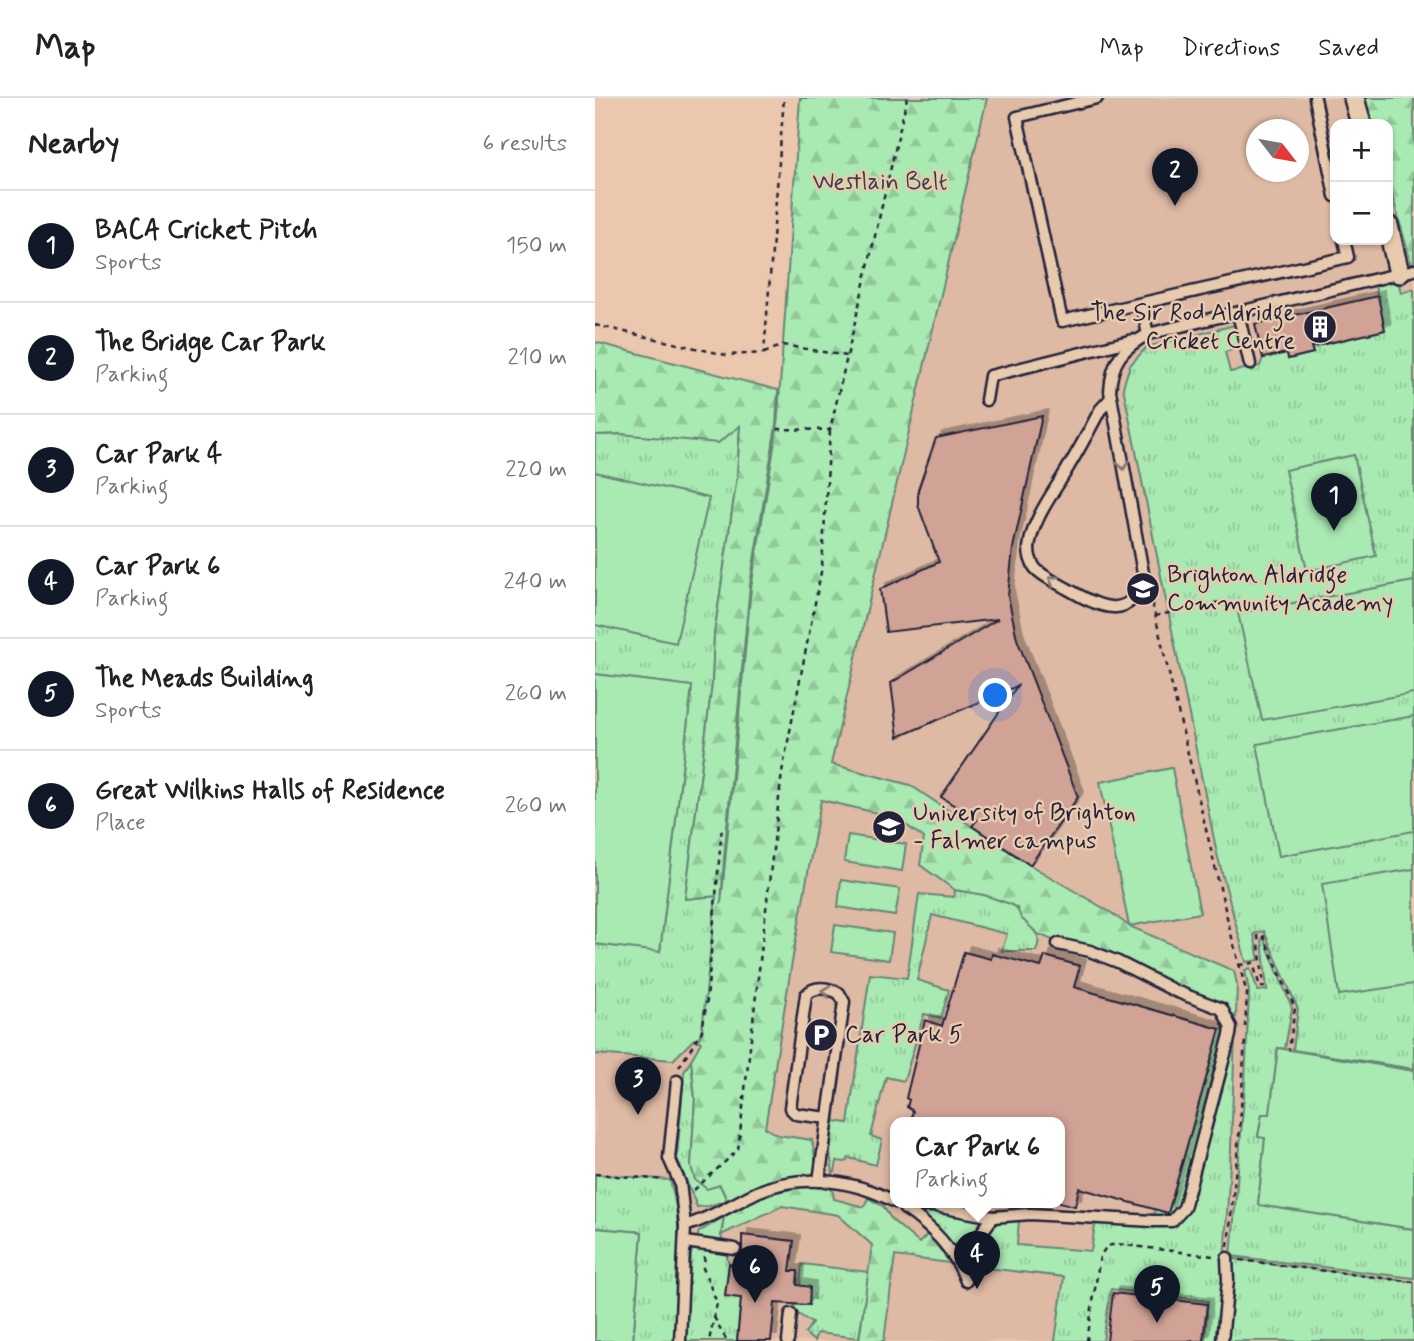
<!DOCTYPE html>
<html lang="en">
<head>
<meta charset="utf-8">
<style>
  body { margin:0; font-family:Mynerve,sans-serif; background:#f6f6f6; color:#222 }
  .controls { position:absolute; right:21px; top:21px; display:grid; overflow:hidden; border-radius:14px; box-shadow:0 2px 5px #0004 }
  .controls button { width:63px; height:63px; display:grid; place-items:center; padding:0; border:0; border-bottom:2px solid #e0e0e0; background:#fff; color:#222; font:35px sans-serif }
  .compass { position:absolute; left:651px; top:21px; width:63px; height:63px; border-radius:50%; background:#fff; box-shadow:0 2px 5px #0004; rotate:121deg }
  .you { position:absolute; left:401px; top:598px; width:24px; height:24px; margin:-18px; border:5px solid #fff; border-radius:50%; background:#1a73e8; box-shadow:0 0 0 10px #1a73e833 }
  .badge { display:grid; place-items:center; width:46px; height:46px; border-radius:50%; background:#111827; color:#fff; font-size:23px; font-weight:700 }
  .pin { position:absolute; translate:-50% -58px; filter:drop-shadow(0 2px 4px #0008) }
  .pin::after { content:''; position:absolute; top:37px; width:24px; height:21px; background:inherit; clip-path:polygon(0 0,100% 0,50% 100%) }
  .popup { position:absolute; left:295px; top:1019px; width:175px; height:91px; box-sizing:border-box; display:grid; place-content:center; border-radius:14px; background:#fff; filter:drop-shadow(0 2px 5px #0005); font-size:23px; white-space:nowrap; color:#767676 }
  .popup b { font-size:26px; color:#222 }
  .popup::after { content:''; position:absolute; left:50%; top:100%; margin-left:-14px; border:14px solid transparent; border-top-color:#fff }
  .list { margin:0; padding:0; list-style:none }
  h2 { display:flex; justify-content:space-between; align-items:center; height:91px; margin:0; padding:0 28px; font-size:30px }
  h2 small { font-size:23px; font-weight:400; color:#767676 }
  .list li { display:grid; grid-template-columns:46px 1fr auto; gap:21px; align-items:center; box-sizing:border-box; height:112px; padding:0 28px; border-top:2px solid #e0e0e0 }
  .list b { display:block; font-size:26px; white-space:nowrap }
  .list p { margin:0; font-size:23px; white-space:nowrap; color:#767676 }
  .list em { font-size:23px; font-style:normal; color:#767676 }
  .map { position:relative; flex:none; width:819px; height:1243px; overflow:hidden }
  header { display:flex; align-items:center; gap:42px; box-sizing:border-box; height:98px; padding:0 35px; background:#fff; border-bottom:2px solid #e0e0e0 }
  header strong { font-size:33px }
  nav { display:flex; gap:38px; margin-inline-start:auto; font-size:24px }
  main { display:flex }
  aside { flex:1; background:#fff }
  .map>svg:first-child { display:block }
  .built { fill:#deb9a4; fill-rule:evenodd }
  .grass { fill:url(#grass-tufts); stroke:#668676; stroke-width:2 }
  .forest { fill:url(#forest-firs); stroke:#668676; stroke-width:2 }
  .garden { fill:#a9e9b2; stroke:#668676; stroke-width:2 }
  .building { fill:#d1a296; stroke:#22223b; stroke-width:2; filter:url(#shadow) }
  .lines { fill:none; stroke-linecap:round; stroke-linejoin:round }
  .lane-casing { stroke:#22223b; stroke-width:15 }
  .street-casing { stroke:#22223b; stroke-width:24 }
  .path { stroke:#22223b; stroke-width:2.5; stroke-dasharray:5 5; stroke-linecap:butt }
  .lane { stroke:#e8caae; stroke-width:10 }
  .street { stroke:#e8caae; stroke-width:19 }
  .oneway { stroke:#857674 }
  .labels { text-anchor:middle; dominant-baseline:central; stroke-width:5; stroke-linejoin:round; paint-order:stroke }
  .park-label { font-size:24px; fill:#36404d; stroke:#e8caae }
  .poi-label { font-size:24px; fill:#22223b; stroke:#e8caae; text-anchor:start }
</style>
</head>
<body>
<header>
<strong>Map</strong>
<nav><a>Map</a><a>Directions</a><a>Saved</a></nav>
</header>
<main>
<aside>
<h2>Nearby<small>6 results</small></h2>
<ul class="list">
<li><span class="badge">1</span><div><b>BACA Cricket Pitch</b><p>Sports</p></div><em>150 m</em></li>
<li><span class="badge">2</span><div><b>The Bridge Car Park</b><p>Parking</p></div><em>210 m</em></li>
<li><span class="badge">3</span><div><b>Car Park 4</b><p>Parking</p></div><em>220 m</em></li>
<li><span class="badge">4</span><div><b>Car Park 6</b><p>Parking</p></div><em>240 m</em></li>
<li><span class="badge">5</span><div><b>The Meads Building</b><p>Sports</p></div><em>260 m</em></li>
<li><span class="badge">6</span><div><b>Great Wilkins Halls of Residence</b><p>Place</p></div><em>260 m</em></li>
</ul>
</aside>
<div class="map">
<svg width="819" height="1243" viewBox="0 0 819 1243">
  <defs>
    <pattern id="grass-tufts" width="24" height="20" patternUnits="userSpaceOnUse" patternTransform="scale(1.75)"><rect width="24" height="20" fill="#a9e9b2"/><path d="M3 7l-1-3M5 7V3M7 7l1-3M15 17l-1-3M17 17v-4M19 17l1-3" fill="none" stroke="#91c89a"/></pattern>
    <pattern id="forest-firs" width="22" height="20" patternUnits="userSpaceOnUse" patternTransform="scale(1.75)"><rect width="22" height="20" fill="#a9e9b2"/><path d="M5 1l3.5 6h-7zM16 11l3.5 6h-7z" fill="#91c89a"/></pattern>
    <filter id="shadow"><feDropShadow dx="6" dy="-6" stdDeviation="0" flood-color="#0004"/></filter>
  </defs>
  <rect width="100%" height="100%" fill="#eac7ad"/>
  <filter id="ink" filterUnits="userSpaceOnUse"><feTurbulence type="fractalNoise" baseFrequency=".0143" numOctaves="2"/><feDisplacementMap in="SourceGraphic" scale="14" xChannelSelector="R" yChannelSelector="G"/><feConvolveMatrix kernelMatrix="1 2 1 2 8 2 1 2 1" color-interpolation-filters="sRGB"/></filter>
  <g filter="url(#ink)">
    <path class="built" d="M 392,0 L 819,0 L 819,1243 L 0,1243 L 0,244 L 183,292 L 182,331 L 155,487 L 129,760 L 128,796 L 121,798 L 107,933 L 96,962 L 100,1000 L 170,1030 L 197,864 L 230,682 L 239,656 ZM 740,26 L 793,26 L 793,142 L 740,142 ZM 662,32 L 704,32 L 704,74 L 662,74 ZM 300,1025 L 464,1025 L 464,1105 L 300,1105 Z"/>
    <g class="grass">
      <path d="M 803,182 L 806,195 L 819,191 L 819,971 L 698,952 L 703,911 L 669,833 L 659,836 L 664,862 L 651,864 L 622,756 L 528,289 L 535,267 L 552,249 L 640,227 L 645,250 L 630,254 L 635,274 L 665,268 L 668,260 L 692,255 L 694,261 L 718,255 L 717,252 L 709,251 L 790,232 L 780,187 Z"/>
      <path d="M 145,327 L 142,379 L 119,537 L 117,586 L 90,801 L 121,798 C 117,841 118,901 103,942 L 99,941 L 78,962 L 0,956 L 0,846 L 65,853 L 97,588 L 0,576 L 0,337 L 31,336 L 123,344 Z"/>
      <path d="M 360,792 C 378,795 404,797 419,808 C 425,813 427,820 432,825 C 442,835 447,840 441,853 L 407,853 L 412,836 L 337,817 L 322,882 L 354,892 L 346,920 L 329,916 L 309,983 L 291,979 L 276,1038 L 287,1042 L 281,1067 L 254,1060 L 251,1064 L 242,1063 L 240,1074 L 238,1075 L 235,1054 L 239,1023 L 253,1025 L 275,876 L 312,880 L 324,796 L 359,799 Z"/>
      <path d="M 669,840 L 697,910 L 690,951 L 683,950 L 675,1017 L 667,1016 L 663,1038 L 670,1040 L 663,1106 L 819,1131 L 819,1180 L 636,1158 L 650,986 L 654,893 L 650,872 L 655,870 L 663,893 L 672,892 L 667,841 Z"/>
      <path d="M 625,931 L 640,933 L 636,1051 L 624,1243 L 610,1243 L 613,1203 L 516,1191 L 508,1243 L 460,1243 L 469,1179 L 374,1168 L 368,1157 L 361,1159 L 310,1111 L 322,1108 L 397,1122 L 424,1122 L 422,1147 L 496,1153 L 501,1121 L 558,1123 L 560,1111 L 573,1114 Z"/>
      <path d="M 96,962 L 100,1000 L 96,1068 L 125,1087 L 132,1102 L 114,1108 L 102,1109 L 82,1060 L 89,974 Z"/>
      <path d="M 0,1076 L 75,1082 C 90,1133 83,1190 80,1243 L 38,1243 L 47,1134 L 0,1130 Z"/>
      <path d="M 129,1119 L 126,1137 L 134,1166 L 130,1198 L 150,1201 L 145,1211 L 142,1243 L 88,1243 L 96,1156 L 104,1134 Z"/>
      <path d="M 632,1160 L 819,1184 L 819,1243 L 627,1243 Z"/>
      <path d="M 207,1166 L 274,1174 L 264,1240 L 222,1235 L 219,1243 L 210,1235 L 217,1225 L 200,1214 L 199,1207 L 214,1206 L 215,1189 L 205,1188 Z"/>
    </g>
    <g class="forest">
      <path d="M 205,0 L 392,0 L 236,666 L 315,687 L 435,767 L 515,814 L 534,828 L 639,873 L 642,886 L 641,919 L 443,836 L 426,820 L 422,810 L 415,806 L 389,797 L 360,792 L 325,767 L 329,740 L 300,719 L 226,702 L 197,864 L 170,1030 L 183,1037 L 217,1042 L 224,1083 L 237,1090 L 239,1101 L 269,1109 L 273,1100 L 288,1108 L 297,1122 L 324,1145 L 333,1136 L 355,1165 L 300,1158 L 289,1243 L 264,1243 L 277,1147 L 243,1117 L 187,1108 L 126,1137 L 132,1102 L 125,1087 L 112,1091 L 100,1082 L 96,1068 L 100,1000 L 96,962 L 106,944 L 103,942 L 107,933 L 121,798 L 90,801 L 117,586 L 119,537 L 142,379 L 145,328 L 123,345 L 25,336 L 0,337 L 0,244 L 183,292 L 181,328 L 155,487 L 129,760 L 126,806 L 156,490 L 182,331 Z"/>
      <path d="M 769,0 L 819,0 L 819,166 L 816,164 L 793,83 L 793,26 L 776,26 Z"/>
    </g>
    <g class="garden">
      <path d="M 759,357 L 781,458 L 712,473 L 690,372 Z"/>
      <path d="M 0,374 L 114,400 L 81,545 L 0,527 Z"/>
      <path d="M 819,483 L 819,595 L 667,622 L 643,515 Z"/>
      <path d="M 0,576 L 97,588 L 65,854 L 0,846 Z"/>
      <path d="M 819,618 L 819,733 L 684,758 L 662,646 Z"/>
      <path d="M 577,670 L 605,815 L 534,828 L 505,684 Z"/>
      <path d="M 253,737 L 311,746 L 307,773 L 249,764 Z"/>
      <path d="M 819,771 L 819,886 L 744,897 L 727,786 Z"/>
      <path d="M 246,782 L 305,791 L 300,818 L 243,809 Z"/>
      <path d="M 240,827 L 298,835 L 294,862 L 236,854 Z"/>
      <path d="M 683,950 L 819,973 L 819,1131 L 663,1107 L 670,1040 L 663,1039 L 667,1016 L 675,1016 Z"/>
      <path d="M 0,1130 L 47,1134 L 38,1243 L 0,1243 Z"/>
    </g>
    <g class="building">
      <path d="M 783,198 L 790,232 L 716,249 L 718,255 L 693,261 L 692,255 L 668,260 L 660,226 Z"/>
      <path d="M 447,318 L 418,450 L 413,498 L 422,541 L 483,699 L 435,767 L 377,728 L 382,722 L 346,699 L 422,588 L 303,639 L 296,585 L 403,521 L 291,534 L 285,491 L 344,464 L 323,407 L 323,392 L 341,340 Z"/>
      <path d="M 369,854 L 396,861 L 397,856 L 446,869 L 450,858 L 485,868 L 479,889 L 625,931 L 573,1115 L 484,1090 L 480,1108 L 464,1104 L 464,1025 L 315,1025 L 318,1013 L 312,1009 L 314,1002 L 311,1000 L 330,922 L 347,928 Z"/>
      <path d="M 147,1137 L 199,1143 L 195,1173 L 203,1173 L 202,1187 L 215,1189 L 214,1207 L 180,1205 L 176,1243 L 142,1243 L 146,1200 L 130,1198 L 134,1166 L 143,1167 L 147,1153 Z"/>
      <path d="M 518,1195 L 612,1206 L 608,1243 L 512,1243 Z"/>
    </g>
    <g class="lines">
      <g class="lane-casing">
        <g id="lane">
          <path d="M 502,0 L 422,19 L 467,223 L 753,159 L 749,142"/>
          <path d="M 720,0 L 740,98"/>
          <path d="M 546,206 L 553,236"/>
          <path d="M 643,215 L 655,266"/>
          <path d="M 516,300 L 505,312 C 495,331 485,350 474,368 C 460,393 437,421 434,450 C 434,457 436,464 440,470 C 448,479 461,484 471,490 C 504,509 538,527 548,475 L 515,293 C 517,262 527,251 553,236 L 819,172"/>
          <path d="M 391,302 L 395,278 L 538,242"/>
          <path d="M 82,983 L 74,1060 L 85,1085 L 90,1128"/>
          <path d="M 224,1083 L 249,904 L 244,895 C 233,890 220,887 211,897 L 195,1010 L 201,1016 L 233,1020"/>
          <path d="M 309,1110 C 337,1129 359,1151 371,1183"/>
          <path d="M 310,1111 L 322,1108 L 340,1108 L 398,1119 L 435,1116 L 558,1123 L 577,1123 L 589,1110 L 635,937 L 636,929 L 627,911 L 580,893 L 523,864 L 495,853 L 463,846"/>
          <path d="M 90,1144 L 140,1151"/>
          <path d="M 361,1159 L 376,1149 L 398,1119"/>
          <path d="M 85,1243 L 90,1128 C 115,1120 131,1110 154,1098 C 199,1074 256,1080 300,1104"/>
          <path d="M 193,1243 L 196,1216"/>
          <path d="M 627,1243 L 633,1182 L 632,1160"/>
        </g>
      </g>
      <g class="street-casing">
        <g id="street">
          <path d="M 759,0 L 766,26"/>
          <path d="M 793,128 L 804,175"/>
        </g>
      </g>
      <g class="path">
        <path d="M 0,227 L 131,257 L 169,255 L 189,0"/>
        <path d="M 169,255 L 188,247 L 252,258"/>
        <path d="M 182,331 L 235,332 L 312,0"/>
        <path d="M 555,496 L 635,832 L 652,896 L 650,929"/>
        <path d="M 560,518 L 629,503"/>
        <path d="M 644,867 L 658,865 L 665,889 L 669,889 L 663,838 L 668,837 L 700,910 L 694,952"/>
        <path d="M 84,969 L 107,933 L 112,902 L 127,728"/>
        <path d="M 0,1076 L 70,1082"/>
        <path d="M 99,1092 L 143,1052 L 187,674 L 227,469 L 235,332"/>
        <path d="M 633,1148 L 645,1028 L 650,939"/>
        <path d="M 110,1159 L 108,1170 L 122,1205 L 114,1243"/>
        <path d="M 645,1162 L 819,1184"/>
        <path d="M 119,1219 L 132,1243"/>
        <path d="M 492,1243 L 505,1158 L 512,1148 L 522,1146 L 618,1158"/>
      </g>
      <use href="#lane" class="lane"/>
      <use href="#street" class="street"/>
    </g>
    <defs><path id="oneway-chevron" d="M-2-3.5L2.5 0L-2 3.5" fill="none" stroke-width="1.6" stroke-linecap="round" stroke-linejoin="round" transform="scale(1.75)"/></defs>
    <g class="oneway">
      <use href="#oneway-chevron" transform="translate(528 367) rotate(79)"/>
      <use href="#oneway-chevron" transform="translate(458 482) rotate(-149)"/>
      <use href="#oneway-chevron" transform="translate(231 893) rotate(-173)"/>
    </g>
  </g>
  <defs>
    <g id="building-disc" transform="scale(1.75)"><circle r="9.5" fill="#22223b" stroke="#e8caae"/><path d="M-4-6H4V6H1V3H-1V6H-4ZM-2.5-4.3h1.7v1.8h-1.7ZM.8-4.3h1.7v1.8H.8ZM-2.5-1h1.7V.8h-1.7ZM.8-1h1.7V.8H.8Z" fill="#fff"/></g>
    <g id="school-disc" transform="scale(1.75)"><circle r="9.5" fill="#22223b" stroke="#e8caae"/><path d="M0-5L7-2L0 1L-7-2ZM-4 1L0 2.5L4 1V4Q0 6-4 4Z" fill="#fff"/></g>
    <g id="university-disc" transform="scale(1.75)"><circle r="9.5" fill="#22223b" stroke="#e8caae"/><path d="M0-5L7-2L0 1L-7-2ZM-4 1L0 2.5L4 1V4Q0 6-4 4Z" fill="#fff"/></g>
    <g id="parking-disc" transform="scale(1.75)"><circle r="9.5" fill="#22223b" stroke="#e8caae"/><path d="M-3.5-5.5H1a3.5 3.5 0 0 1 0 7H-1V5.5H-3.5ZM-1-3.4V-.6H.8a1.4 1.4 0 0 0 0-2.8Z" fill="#fff"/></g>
  </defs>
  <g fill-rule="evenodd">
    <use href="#building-disc" x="725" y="229"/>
    <use href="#school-disc" x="548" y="491"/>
    <use href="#university-disc" x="294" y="729"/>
    <use href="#parking-disc" x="226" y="937"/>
  </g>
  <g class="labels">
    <g class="park-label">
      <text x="285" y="84">Westlain Belt</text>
    </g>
    <g class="poi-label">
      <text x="700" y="215" text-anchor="end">The Sir Rod Aldridge<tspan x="700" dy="28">Cricket Centre</tspan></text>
      <text x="572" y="477">Brighton Aldridge<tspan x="572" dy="28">Community Academy</tspan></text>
      <text x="318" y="715">University of Brighton<tspan x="318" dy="28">- Falmer campus</tspan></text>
      <text x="250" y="937">Car Park 5</text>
    </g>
  </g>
</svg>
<div class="controls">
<button>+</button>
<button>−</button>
</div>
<svg class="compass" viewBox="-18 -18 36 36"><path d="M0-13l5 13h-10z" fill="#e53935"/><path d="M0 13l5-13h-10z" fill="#767676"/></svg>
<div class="you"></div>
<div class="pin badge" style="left:739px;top:433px">1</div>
<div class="pin badge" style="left:580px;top:108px">2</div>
<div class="pin badge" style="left:43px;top:1017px">3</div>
<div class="pin badge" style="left:382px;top:1191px">4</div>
<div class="popup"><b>Car Park 6</b>Parking</div>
<div class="pin badge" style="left:562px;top:1225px">5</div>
<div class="pin badge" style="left:160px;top:1205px">6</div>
</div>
</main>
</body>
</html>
